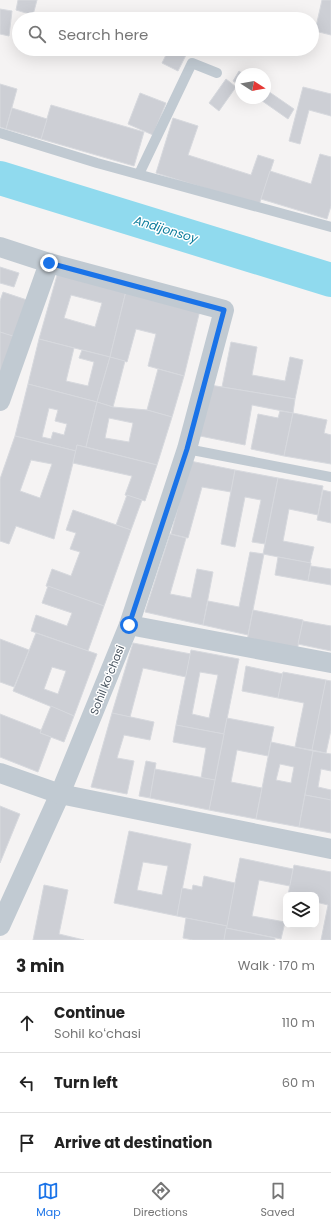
<!DOCTYPE html>
<html lang="en">
<head>
<meta charset="utf-8">
<style>
  body { margin:0; font-family:Poppins,sans-serif; background:#f6f6f6; color:#222 }
  .controls { position:absolute; right:12px; bottom:12px; display:grid; overflow:hidden; border-radius:8px; box-shadow:0 4px 16px #0002 }
  .controls button { width:36px; height:36px; display:grid; place-items:center; padding:0; border:0; border-bottom:1px solid #e0e0e0; background:#fff; color:#222; font:20px sans-serif }
  .compass { position:absolute; left:235px; top:68px; width:36px; height:36px; border-radius:50%; background:#fff; box-shadow:0 4px 16px #0002; rotate:101deg }
  .stop { position:absolute; width:12px; height:12px; margin:-9px; border:3px solid #1a73e8; border-radius:50%; background:#fff }
  .stop.end { background:#1a73e8; border-color:#fff; box-shadow:0 1px 4px #0008 }
  .list { margin:0; padding:0; list-style:none }
  h2 { display:flex; justify-content:space-between; align-items:center; height:52px; margin:0; padding:0 16px; font-size:17px }
  h2 small { font-size:13px; font-weight:400; color:#767676 }
  .list li { display:grid; grid-template-columns:26px 1fr auto; gap:12px; align-items:center; box-sizing:border-box; height:60px; padding:0 16px; border-top:1px solid #e0e0e0 }
  .list b { display:block; font-size:15px; white-space:nowrap }
  .list p { margin:0; font-size:13px; white-space:nowrap; color:#767676 }
  .list em { font-size:13px; font-style:normal; color:#767676 }
  .icon { flex:none; width:22px; height:22px; fill:none; stroke:currentColor; stroke-width:2; stroke-linecap:round; stroke-linejoin:round }
  .map { position:relative; flex:none; width:331px; height:940px; overflow:hidden }
  .search { position:absolute; background:#fff; box-shadow:0 4px 16px #0002; left:12px; right:12px; top:12px; height:44px; display:flex; align-items:center; gap:10px; box-sizing:border-box; padding:0 14px; border-radius:22px; color:#767676; font-size:15px }
  .sheet { height:232px; background:#fff }
  nav { display:flex; justify-content:space-around; align-items:center; box-sizing:border-box; height:56px; border-top:1px solid #e0e0e0; background:#fff; font-size:11px; color:#767676 }
  nav a { display:grid; justify-items:center; gap:2px }
  nav .on { color:#1a73e8 }
  .map>svg:first-child { display:block }
  .lines { fill:none; stroke-linecap:round; stroke-linejoin:round }
  .river { stroke:#90daee; stroke-width:34 }
  .building { fill:#cdcfd5; stroke:#d7d9de; fill-rule:evenodd }
  .service { stroke:#c1cad2; stroke-width:10 }
  .minor { stroke:#c1cad2; stroke-width:20 }
  .route { stroke:#1a73e8; stroke-width:5 }
  .labels { text-anchor:middle; dominant-baseline:central; stroke-width:3; stroke-linejoin:round; paint-order:stroke }
  .street-label { font-size:11px; fill:#4a5661; stroke:#fff }
  .water-label { font-size:12px; font-style:italic; fill:#0c7c9b; stroke:#fff }
</style>
</head>
<body>
<div class="map">
<svg width="331" height="940" viewBox="0 0 331 940">
  <rect width="100%" height="100%" fill="#f5f3f3"/>
  <g class="lines">
    <path class="river" d="M 0,178 L 331,280"/>
  </g>
  <g class="building">
    <path d="M 18,0 L 37,0 L 33,15 L 16,10 Z"/>
    <path d="M 322,0 L 331,0 L 331,35 L 315,31 Z"/>
    <path d="M 0,9 L 12,11 L 9,36 L 0,34 Z"/>
    <path d="M 169,49 L 189,49 L 178,71 L 162,63 Z"/>
    <path d="M 239,71 L 243,74 L 241,74 L 241,86 L 233,81 Z"/>
    <path d="M 226,79 L 236,87 L 219,111 L 209,103 Z"/>
    <path d="M 0,84 L 17,89 L 6,129 L 0,127 Z"/>
    <path d="M 303,87 L 331,94 L 331,116 L 309,110 L 300,144 L 289,141 Z"/>
    <path d="M 265,89 L 294,109 L 288,119 L 258,98 L 265,98 Z"/>
    <path d="M 140,93 L 166,103 L 153,135 L 128,124 Z"/>
    <path d="M 51,105 L 144,132 L 134,166 L 41,139 Z"/>
    <path d="M 12,108 L 47,119 L 41,139 L 6,129 Z"/>
    <path d="M 173,118 L 198,126 L 188,155 L 251,175 L 258,155 L 274,160 L 259,205 L 156,173 Z"/>
    <path d="M 320,154 L 331,157 L 331,206 L 327,219 L 261,199 L 270,171 L 311,184 Z"/>
    <path d="M 0,267 L 19,273 L 14,287 L 0,283 Z"/>
    <path d="M 58,272 L 126,291 L 110,357 L 39,339 ZM 71,295 L 102,303 L 95,327 L 64,318 Z"/>
    <path d="M 126,291 L 200,310 L 184,376 L 148,366 L 156,334 L 136,329 L 127,362 L 110,357 Z"/>
    <path d="M 3,292 L 27,300 L 14,337 L 0,332 L 0,301 Z"/>
    <path d="M 0,332 L 16,337 L 0,376 Z"/>
    <path d="M 39,339 L 74,348 L 66,381 L 88,386 L 94,362 L 79,358 L 82,350 L 110,357 L 97,402 L 28,384 Z"/>
    <path d="M 231,342 L 257,347 L 252,375 L 285,381 L 290,357 L 303,360 L 295,399 L 222,387 Z"/>
    <path d="M 110,357 L 125,361 L 113,407 L 97,402 Z"/>
    <path d="M 158,369 L 184,376 L 172,417 L 147,410 Z"/>
    <path d="M 28,384 L 97,402 L 86,447 L 77,445 L 76,451 L 15,436 ZM 49,408 L 58,410 L 55,421 L 67,424 L 64,435 L 53,432 L 51,439 L 42,437 Z"/>
    <path d="M 210,385 L 295,399 L 293,413 L 252,405 L 245,445 L 200,436 Z"/>
    <path d="M 97,402 L 113,407 L 147,410 L 172,417 L 157,465 L 86,447 ZM 109,418 L 133,423 L 129,442 L 105,438 Z"/>
    <path d="M 280,411 L 293,413 L 284,456 L 251,449 L 258,414 L 278,418 Z"/>
    <path d="M 293,413 L 327,420 L 324,433 L 331,435 L 331,464 L 284,456 Z"/>
    <path d="M 15,436 L 76,451 L 54,539 L 16,526 L 9,544 L 0,541 L 0,479 ZM 31,460 L 52,464 L 40,498 L 20,491 Z"/>
    <path d="M 77,445 L 157,465 L 145,501 L 125,495 L 132,476 L 73,463 Z"/>
    <path d="M 190,461 L 235,470 L 231,492 L 202,487 L 188,538 L 171,534 Z"/>
    <path d="M 235,470 L 278,478 L 265,544 L 252,542 L 261,500 L 245,497 L 235,547 L 221,544 Z"/>
    <path d="M 278,478 L 323,486 L 318,515 L 289,509 L 283,541 L 314,547 L 310,563 L 263,554 Z"/>
    <path d="M 323,490 L 331,492 L 331,523 L 317,520 Z"/>
    <path d="M 127,495 L 142,500 L 131,530 L 116,525 Z"/>
    <path d="M 73,510 L 131,530 L 104,606 L 46,586 L 52,569 L 71,576 L 80,552 L 70,549 L 76,533 L 66,530 Z"/>
    <path d="M 170,534 L 186,538 L 170,594 L 191,598 L 197,569 L 213,572 L 203,625 L 145,612 Z"/>
    <path d="M 250,552 L 264,554 L 248,635 L 203,625 L 208,601 L 239,607 Z"/>
    <path d="M 278,557 L 311,563 L 308,581 L 275,575 Z"/>
    <path d="M 311,566 L 331,569 L 331,585 L 308,581 Z"/>
    <path d="M 48,586 L 104,606 L 88,651 L 31,631 L 36,615 L 67,626 L 72,613 L 42,603 Z"/>
    <path d="M 253,610 L 303,620 L 297,651 L 247,641 Z"/>
    <path d="M 303,621 L 331,626 L 331,651 L 298,644 Z"/>
    <path d="M 36,633 L 97,654 L 74,716 L 13,691 ZM 52,667 L 66,671 L 58,694 L 44,689 Z"/>
    <path d="M 0,639 L 29,650 L 14,687 L 0,682 Z"/>
    <path d="M 133,643 L 191,654 L 186,677 L 143,668 L 130,717 L 112,713 Z"/>
    <path d="M 191,650 L 239,659 L 224,734 L 176,725 ZM 200,672 L 218,675 L 209,718 L 192,714 Z"/>
    <path d="M 246,666 L 283,674 L 278,698 L 242,691 Z"/>
    <path d="M 283,672 L 326,680 L 312,750 L 295,747 L 304,703 L 278,698 Z"/>
    <path d="M 326,680 L 331,681 L 331,730 L 326,753 L 312,750 Z"/>
    <path d="M 51,706 L 74,716 L 64,742 L 40,733 Z"/>
    <path d="M 112,713 L 154,722 L 150,740 L 124,735 L 117,758 L 134,761 L 127,794 L 91,787 Z"/>
    <path d="M 0,714 L 41,730 L 40,733 L 51,737 L 38,772 L 0,757 Z"/>
    <path d="M 227,718 L 274,727 L 268,756 L 237,750 L 231,782 L 262,788 L 256,819 L 209,810 Z"/>
    <path d="M 176,725 L 224,734 L 215,780 L 201,778 L 206,748 L 173,742 Z"/>
    <path d="M 271,742 L 313,751 L 299,827 L 256,819 ZM 280,764 L 294,767 L 291,783 L 276,780 Z"/>
    <path d="M 313,751 L 331,754 L 331,771 L 321,769 L 318,787 L 331,790 L 331,800 L 305,795 Z"/>
    <path d="M 146,761 L 156,763 L 150,798 L 139,796 Z"/>
    <path d="M 155,769 L 215,780 L 209,810 L 150,798 Z"/>
    <path d="M 305,795 L 331,800 L 331,833 L 299,827 Z"/>
    <path d="M 0,806 L 20,814 L 0,863 Z"/>
    <path d="M 129,831 L 191,844 L 177,916 L 114,903 ZM 143,862 L 168,866 L 162,895 L 137,890 Z"/>
    <path d="M 240,858 L 293,869 L 290,886 L 259,880 L 252,916 L 285,922 L 281,939 L 226,928 Z"/>
    <path d="M 294,865 L 331,872 L 331,940 L 321,940 L 328,905 L 316,902 L 316,895 L 288,895 Z"/>
    <path d="M 204,876 L 235,883 L 227,926 L 177,916 L 182,888 L 192,890 L 193,885 L 202,887 Z"/>
    <path d="M 44,885 L 68,890 L 59,934 L 84,940 L 33,940 Z"/>
    <path d="M 186,918 L 227,926 L 224,940 L 193,940 L 183,938 Z"/>
    <path d="M 226,928 L 275,938 L 275,940 L 224,940 Z"/>
  </g>
  <g class="lines">
    <g class="service">
      <path d="M 0,133 L 97,163 L 331,227"/>
      <path d="M 139,174 L 192,63 L 217,73"/>
      <path d="M 187,449 L 331,477"/>
    </g>
    <g class="minor">
      <path d="M 0,247 L 49,263 L 224,310 L 187,449 L 129,625 L 60,794 L 0,926"/>
      <path d="M 0,401 L 49,263"/>
      <path d="M 129,625 L 331,663"/>
      <path d="M 0,773 L 60,794 L 331,849"/>
    </g>
  </g>
  <g class="lines">
    <path class="route" d="M 49,263 L 224,310 L 187,449 L 129,625"/>
  </g>
  <g class="labels">
    <g class="street-label">
      <text transform="translate(107 680) rotate(-68)">Sohil koʻchasi</text>
    </g>
    <g class="water-label">
      <text transform="translate(166 229) rotate(17)">Andijonsoy</text>
    </g>
  </g>
</svg>
<div class="controls">
<button><svg class="icon" aria-label="layers" viewBox="0 0 24 24"><path d="M12 4l9 5-9 5-9-5zM3 14l9 5 9-5"/></svg></button>
</div>
<svg class="compass" viewBox="-18 -18 36 36"><path d="M0-13l5 13h-10z" fill="#e53935"/><path d="M0 13l5-13h-10z" fill="#767676"/></svg>
<div class="stop" style="left:129px;top:625px"></div>
<div class="stop end" style="left:49px;top:263px"></div>
<div class="search"><svg class="icon" aria-label="search" viewBox="0 0 24 24"><circle cx="10" cy="10" r="6"/><path d="M15 15l6 6"/></svg>Search here</div>
</div>
<section class="sheet">
<h2>3 min<small>Walk · 170 m</small></h2>
<ul class="list">
<li><svg class="icon" aria-label="ahead" viewBox="0 0 24 24"><path d="M12 20V5M6 11l6-6 6 6"/></svg><div><b>Continue</b><p>Sohil koʻchasi</p></div><em>110 m</em></li>
<li><svg class="icon" aria-label="left" viewBox="0 0 24 24"><path d="M17 20v-9H6M10 6l-5 5 5 5"/></svg><div><b>Turn left</b></div><em>60 m</em></li>
<li><svg class="icon" aria-label="arrive" viewBox="0 0 24 24"><path d="M6 21V4h12l-3 4 3 4H6"/></svg><div><b>Arrive at destination</b></div></li>
</ul>
</section>
<nav>
<a class="on"><svg class="icon" aria-label="map" viewBox="0 0 24 24"><path d="M3 6l6-2 6 2 6-2v14l-6 2-6-2-6 2zM9 4v14M15 6v14"/></svg>Map</a>
<a><svg class="icon" aria-label="directions" viewBox="0 0 24 24"><path d="M12 3l9 9-9 9-9-9zM9 14v-3h6M13 9l2 2-2 2"/></svg>Directions</a>
<a><svg class="icon" aria-label="saved" viewBox="0 0 24 24"><path d="M7 4h10v16l-5-4-5 4z"/></svg>Saved</a>
</nav>
</body>
</html>
